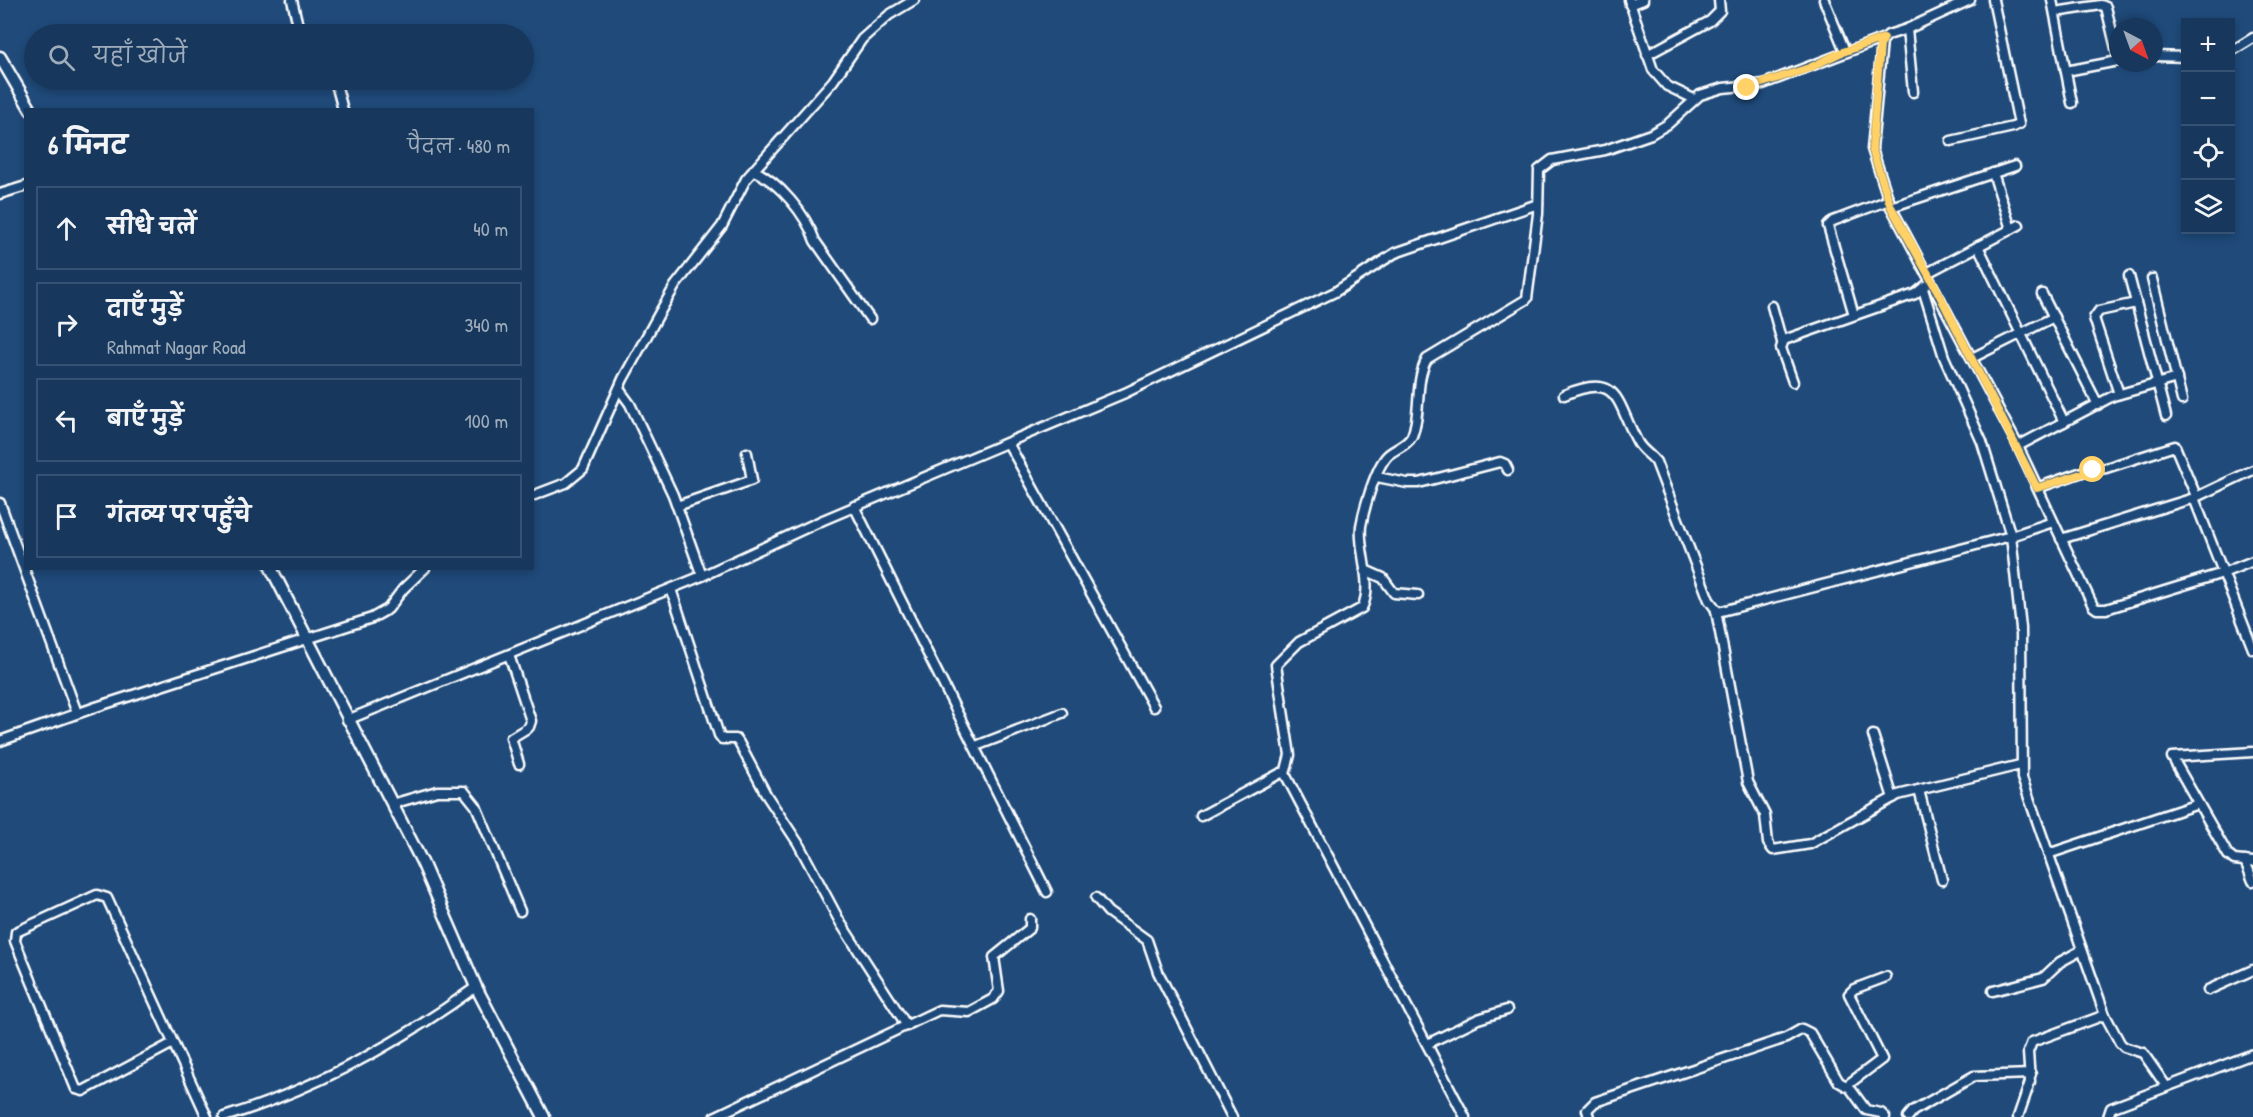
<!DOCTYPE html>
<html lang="hi">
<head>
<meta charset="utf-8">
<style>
  body { margin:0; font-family:"Patrick Hand","Playpen Sans Deva",sans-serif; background:#244365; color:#f1f3f6 }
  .controls { position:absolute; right:18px; top:18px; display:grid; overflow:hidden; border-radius:0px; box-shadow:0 3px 9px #0003 }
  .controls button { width:54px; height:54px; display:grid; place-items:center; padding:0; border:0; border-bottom:2px solid #365272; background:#17385c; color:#f1f3f6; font:30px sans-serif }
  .compass { position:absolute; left:2109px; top:18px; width:54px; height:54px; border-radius:50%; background:#17385c; box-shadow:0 3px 9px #0003; rotate:139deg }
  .stop { position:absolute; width:18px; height:18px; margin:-14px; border:4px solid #ffd166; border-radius:50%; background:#fff }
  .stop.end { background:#ffd166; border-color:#fff; box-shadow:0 2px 6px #0008 }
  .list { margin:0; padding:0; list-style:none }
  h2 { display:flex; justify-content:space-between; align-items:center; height:78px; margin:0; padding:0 24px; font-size:26px }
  h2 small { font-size:20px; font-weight:400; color:#9eacbb }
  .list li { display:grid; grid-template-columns:39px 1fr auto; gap:18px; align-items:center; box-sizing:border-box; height:84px; margin:0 12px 12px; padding:0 12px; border:2px solid #365272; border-radius:0px }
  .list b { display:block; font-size:22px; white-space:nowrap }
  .list p { margin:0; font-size:20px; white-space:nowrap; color:#9eacbb }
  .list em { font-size:20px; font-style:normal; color:#9eacbb }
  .icon { flex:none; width:33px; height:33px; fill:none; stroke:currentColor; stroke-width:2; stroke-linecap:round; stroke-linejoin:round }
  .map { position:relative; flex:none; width:2253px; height:1117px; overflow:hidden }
  .search { position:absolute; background:#17385c; box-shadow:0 3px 9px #0003; left:24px; top:24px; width:510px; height:66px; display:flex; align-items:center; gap:15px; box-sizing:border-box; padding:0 21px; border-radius:33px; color:#9eacbb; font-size:22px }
  .panel { position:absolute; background:#17385c; box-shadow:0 3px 9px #0003; left:24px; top:108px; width:510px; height:462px; border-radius:0px }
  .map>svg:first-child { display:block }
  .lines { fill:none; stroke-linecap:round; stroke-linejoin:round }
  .minor-casing { stroke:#fff; stroke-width:13 }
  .tertiary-casing { stroke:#fff; stroke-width:15 }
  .minor { stroke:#1f4a7a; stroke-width:8 }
  .tertiary { stroke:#1f4a7a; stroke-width:10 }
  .route { stroke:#ffd166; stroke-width:8 }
</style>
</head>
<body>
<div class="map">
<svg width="2253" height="1117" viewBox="0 0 2253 1117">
  <rect width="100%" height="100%" fill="#1f4a7a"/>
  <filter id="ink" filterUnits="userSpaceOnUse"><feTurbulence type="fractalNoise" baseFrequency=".0167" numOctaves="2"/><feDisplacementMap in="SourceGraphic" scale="12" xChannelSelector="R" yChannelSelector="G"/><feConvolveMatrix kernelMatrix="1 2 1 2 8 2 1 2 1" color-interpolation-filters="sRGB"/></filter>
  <g filter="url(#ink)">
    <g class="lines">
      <g class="minor-casing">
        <g id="minor">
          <path d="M 292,0 L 300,34"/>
          <path d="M 1629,0 L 1653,70 L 1667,86 L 1694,99"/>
          <path d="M 1824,0 L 1845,51"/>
          <path d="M 1970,0 L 1907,29 L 1888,35 L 1882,41 L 1872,149 L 1891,207 L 2016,442 L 2093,606 L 2097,609 L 2106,609 L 2223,573 L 2253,561"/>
          <path d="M 2052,0 L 2072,103"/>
          <path d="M 1630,5 L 1643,0"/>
          <path d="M 2055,12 L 2101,5 L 2106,7 L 2118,57"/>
          <path d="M 1907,29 L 1913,92"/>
          <path d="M 2230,52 L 2253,38"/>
          <path d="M 1647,55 L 1710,21 L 1720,11 L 1719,0"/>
          <path d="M 2154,56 L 2186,57"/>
          <path d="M 2066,71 L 2118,61"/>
          <path d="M 335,80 L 343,110"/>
          <path d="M 1951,141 L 2013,127 L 2019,124 L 1993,0"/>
          <path d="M 753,170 C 779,182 806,214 815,241 L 870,319"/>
          <path d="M 1993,173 L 2011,229"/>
          <path d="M 0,194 L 26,186"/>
          <path d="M 1891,207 L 2015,166"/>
          <path d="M 1978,246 L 2064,422"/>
          <path d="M 1927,273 L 2019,225"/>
          <path d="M 2129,276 L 2166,416"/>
          <path d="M 2152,279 L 2182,400"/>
          <path d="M 1923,289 L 1944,357 L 1982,442 L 2011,536 L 2021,628 L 2022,778 L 2105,1015"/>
          <path d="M 2042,294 L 2098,405"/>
          <path d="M 1772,306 L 1782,342"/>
          <path d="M 1854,315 L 1828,226 L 1833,221 L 1889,200"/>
          <path d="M 1972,358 L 2054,317"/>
          <path d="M 1793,382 L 1781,348 L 1784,340 L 1915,294 L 1925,286"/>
          <path d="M 619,389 L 630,404 L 673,495 L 702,576"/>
          <path d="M 2119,394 L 2094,318 L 2099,311 L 2136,303"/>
          <path d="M 1564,395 C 1620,371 1616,402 1637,441 C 1641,450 1650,454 1656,462 L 1709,600 L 1718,612 L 2011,536 L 2053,522"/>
          <path d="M 1008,443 L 1154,707"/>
          <path d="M 2018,446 L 2113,396 L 2177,378"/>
          <path d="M 2253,470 L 2194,498 L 2253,649"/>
          <path d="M 1377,477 L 1407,483 L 1419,483 L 1500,462 L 1505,464 L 1508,470"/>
          <path d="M 2037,488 L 2085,471 L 2106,468 L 2175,446 L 2196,496"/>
          <path d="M 532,496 L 566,483 L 583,469 L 623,379 L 660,312 L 675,286 L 722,226 L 746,179 L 833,81 L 862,39 L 889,15 L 914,0"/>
          <path d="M 0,503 L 77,713"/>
          <path d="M 677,506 L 752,480 L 747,453"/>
          <path d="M 854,506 L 1047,892"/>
          <path d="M 2061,539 L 2194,498"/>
          <path d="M 1365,570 L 1383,578 L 1394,593 L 1418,595"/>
          <path d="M 671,589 L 719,735 L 722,739 L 736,739 L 739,743 L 767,796 L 798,843 L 840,922 L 907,1026"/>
          <path d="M 1716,611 L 1748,782 L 1765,815 L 1768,843 L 1773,850 L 1810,844 L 1898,795 L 2020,765"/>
          <path d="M 509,655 L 531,721 L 529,727 L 511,738 L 519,764"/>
          <path d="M 347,720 L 702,576 L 823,520 L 1125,393 L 1335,292 L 1395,253 L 1538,204"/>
          <path d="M 1873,735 L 1893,798"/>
          <path d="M 0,741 L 96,707 L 372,618 L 388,609 L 403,589 L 425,568"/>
          <path d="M 976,746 L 1062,713"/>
          <path d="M 2253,752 L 2172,757 L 2228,855 L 2234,860 L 2253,862"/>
          <path d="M 1285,774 L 1290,755 L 1276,665 L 1299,642 L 1362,608 C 1374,584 1358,551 1361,526 C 1364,509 1375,469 1387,456 C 1394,449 1407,446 1412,436 C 1422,412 1414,382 1427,359 L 1527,299 L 1538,214 L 1539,170 L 1552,160 L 1605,150 L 1651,134 L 1668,124 L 1700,95 L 1723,88 L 1763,84 L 1884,38"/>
          <path d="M 1919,790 L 1942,880"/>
          <path d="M 392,804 L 437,791 L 464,791 L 476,806 L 520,911"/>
          <path d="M 1201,816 L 1281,773 L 1285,774 L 1465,1117"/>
          <path d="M 2048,854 L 2198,804"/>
          <path d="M 2245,861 L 2253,881"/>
          <path d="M 1096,898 L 1108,912 L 1147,940 L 1158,972 L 1232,1117"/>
          <path d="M 2208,990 L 2253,970"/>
          <path d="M 1993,991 L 2043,978 L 2060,962 L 2082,950"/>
          <path d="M 173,1043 L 83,1091 L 76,1089 L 15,941 L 16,932 L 97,895 L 107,898 L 207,1117"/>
          <path d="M 1427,1044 L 1478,1019 L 1507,1010"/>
          <path d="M 1846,1086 L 1882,1059 L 1849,994 L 1854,989 L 1886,977"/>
          <path d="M 224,1117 C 316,1089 399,1043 476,987"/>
          <path d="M 714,1117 L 939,1010 L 969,1012 L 993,999 L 999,991 L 994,957 L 1030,928 L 1030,919"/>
          <path d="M 1589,1117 L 1587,1110 L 1595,1102 L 1786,1038 L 1802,1029 L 1810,1033 L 1839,1082 L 1850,1088 L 1866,1110 L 1881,1113 L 1885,1117"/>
          <path d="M 1908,1117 L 1913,1111 L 1974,1076 L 2031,1074"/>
          <path d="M 2018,1117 L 2030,1082 L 2028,1052 L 2032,1042 L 2105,1015 L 2120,1043 L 2124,1047 L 2143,1053 L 2166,1086"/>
          <path d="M 2108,1117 L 2111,1108 L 2253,1054"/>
        </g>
      </g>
      <g class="tertiary-casing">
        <g id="tertiary">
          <path d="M 0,57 L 31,110"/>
          <path d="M 271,568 L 422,862 L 476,987 L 544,1117"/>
        </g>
      </g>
      <use href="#minor" class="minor"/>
      <use href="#tertiary" class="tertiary"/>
    </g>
  </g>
  <g class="lines" filter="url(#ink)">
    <path class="route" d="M 1747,88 L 1809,68 L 1840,53 L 1884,38 L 1880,46 L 1872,149 L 1891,207 L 1937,290 L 2037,488 L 2093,470"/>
  </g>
</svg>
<div class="controls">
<button>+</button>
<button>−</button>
<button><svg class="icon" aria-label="locate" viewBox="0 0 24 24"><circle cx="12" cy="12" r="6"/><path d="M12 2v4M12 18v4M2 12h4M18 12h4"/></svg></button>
<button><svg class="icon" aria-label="layers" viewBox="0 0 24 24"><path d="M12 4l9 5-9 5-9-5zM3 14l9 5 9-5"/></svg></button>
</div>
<svg class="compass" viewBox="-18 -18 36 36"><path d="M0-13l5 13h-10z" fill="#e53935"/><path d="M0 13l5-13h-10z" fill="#9eacbb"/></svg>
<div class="stop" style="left:2093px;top:470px"></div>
<div class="stop end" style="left:1747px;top:88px"></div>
<div class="search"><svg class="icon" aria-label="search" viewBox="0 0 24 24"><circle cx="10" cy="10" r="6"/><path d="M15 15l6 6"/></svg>यहाँ खोजें</div>
<section class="panel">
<h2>6 मिनट<small>पैदल · 480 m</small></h2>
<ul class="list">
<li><svg class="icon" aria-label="ahead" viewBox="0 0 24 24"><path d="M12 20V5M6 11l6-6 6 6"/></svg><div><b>सीधे चलें</b></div><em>40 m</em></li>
<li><svg class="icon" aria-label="right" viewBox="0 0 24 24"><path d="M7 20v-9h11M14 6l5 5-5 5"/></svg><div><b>दाएँ मुड़ें</b><p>Rahmat Nagar Road</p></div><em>340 m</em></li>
<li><svg class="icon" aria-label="left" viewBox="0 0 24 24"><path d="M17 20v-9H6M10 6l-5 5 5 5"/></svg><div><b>बाएँ मुड़ें</b></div><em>100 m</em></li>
<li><svg class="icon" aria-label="arrive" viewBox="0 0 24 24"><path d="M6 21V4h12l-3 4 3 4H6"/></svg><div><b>गंतव्य पर पहुँचे</b></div></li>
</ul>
</section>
</div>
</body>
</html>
